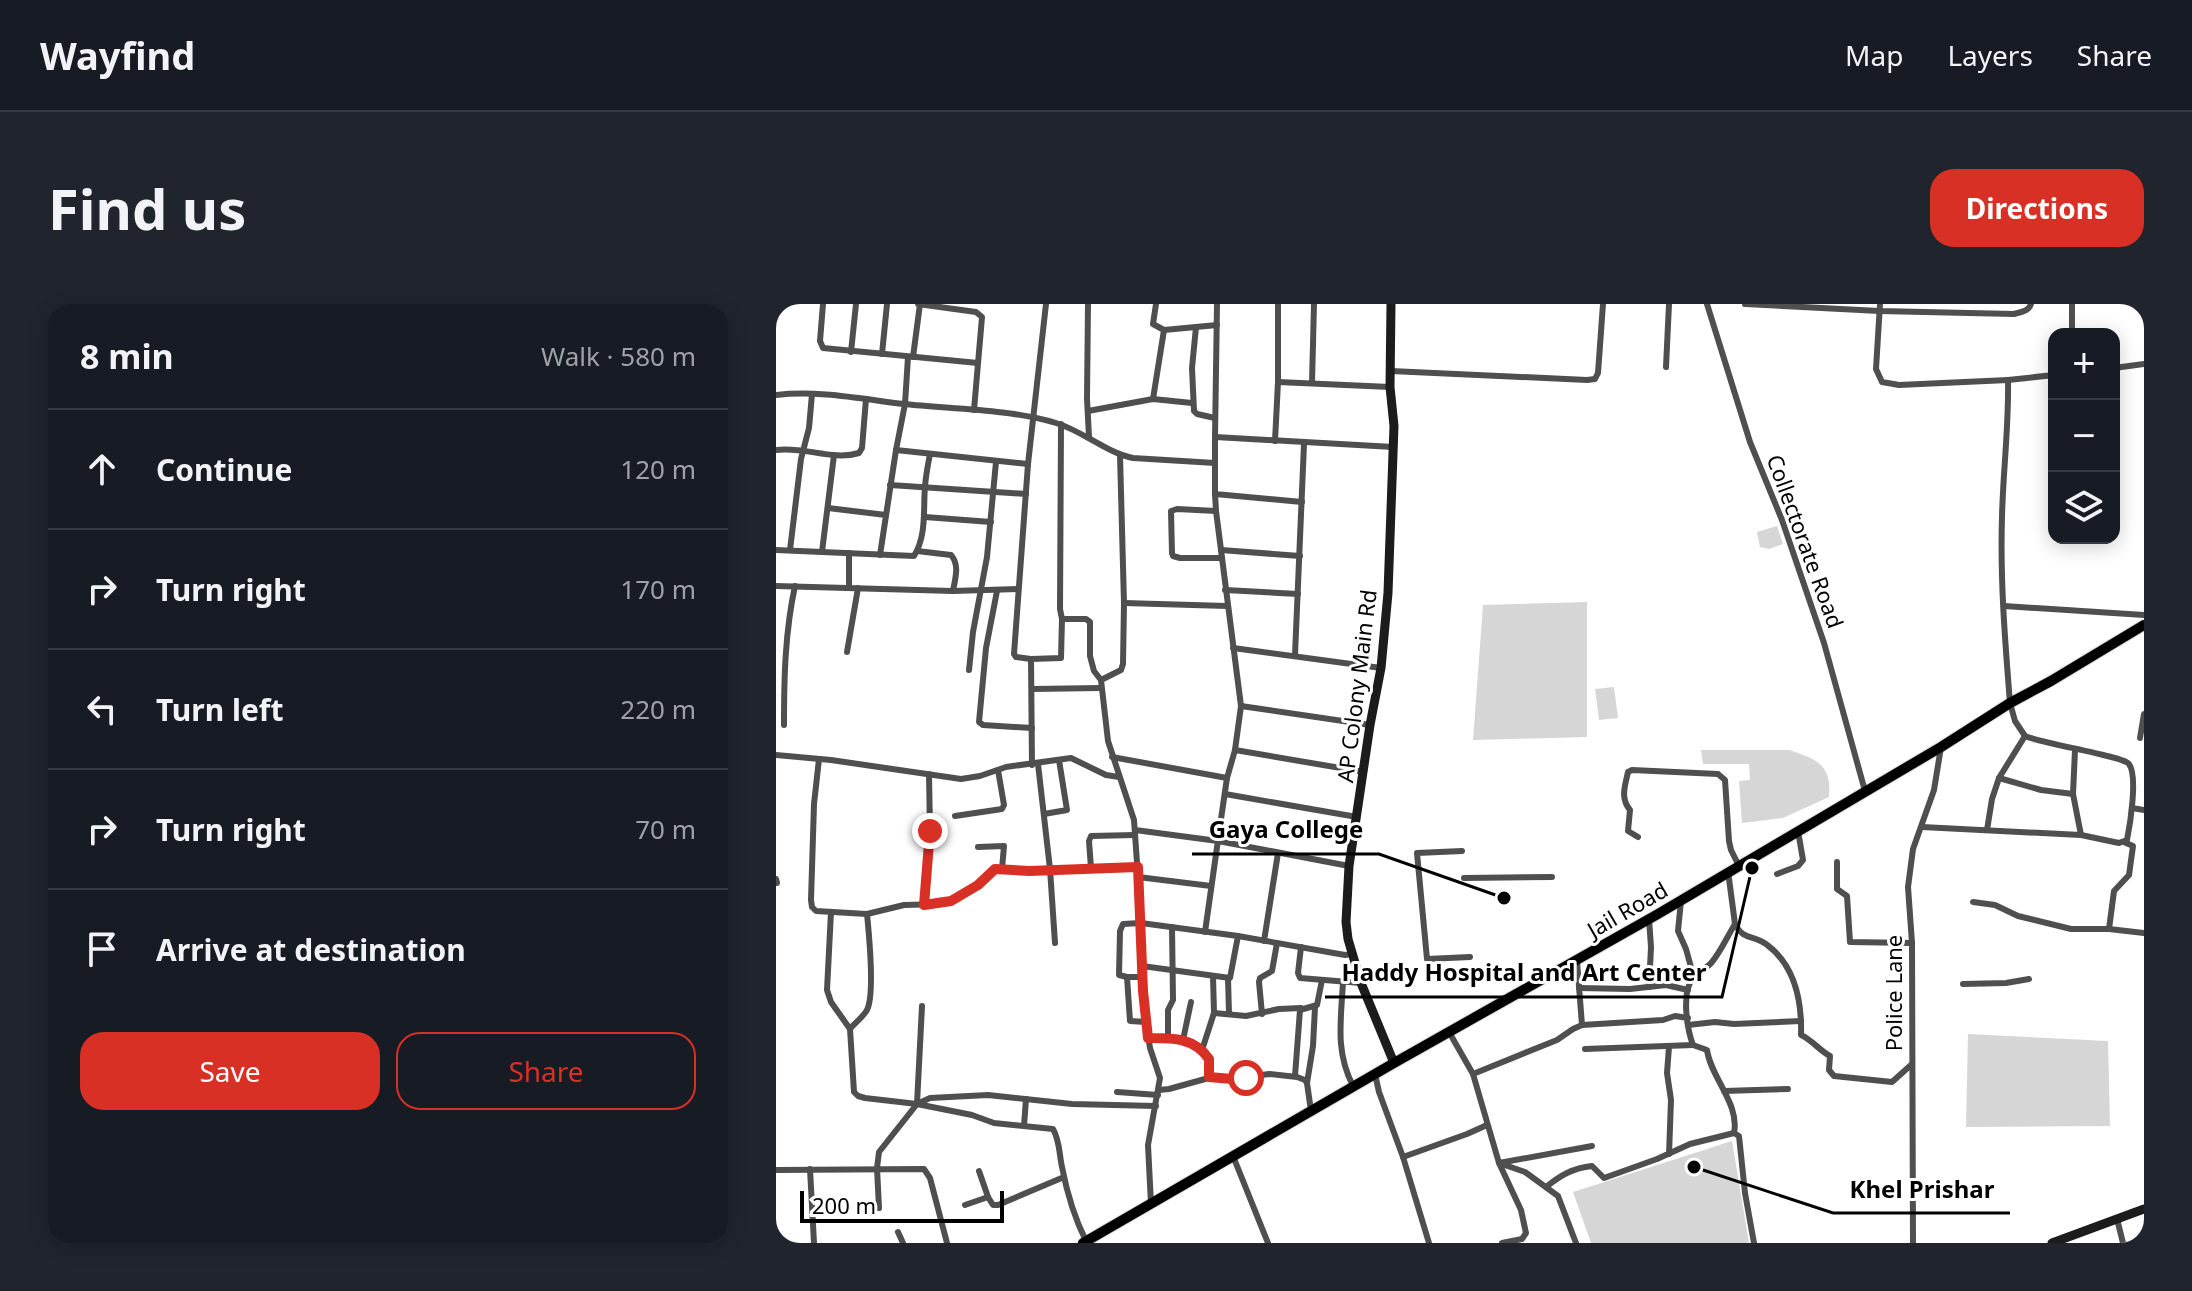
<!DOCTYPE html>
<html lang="en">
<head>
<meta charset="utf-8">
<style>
  body { margin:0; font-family:"Noto Sans",sans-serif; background:#20242c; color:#f1f3f6 }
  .controls { position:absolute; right:24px; top:24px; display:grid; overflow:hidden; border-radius:16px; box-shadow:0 4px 20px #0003 }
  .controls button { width:72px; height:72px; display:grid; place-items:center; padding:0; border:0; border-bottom:2px solid #363941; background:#171b24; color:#f1f3f6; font:40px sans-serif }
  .scale { position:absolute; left:24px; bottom:20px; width:204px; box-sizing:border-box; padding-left:8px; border:4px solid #000; border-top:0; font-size:22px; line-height:28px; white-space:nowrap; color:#000; -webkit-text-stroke:6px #fff; paint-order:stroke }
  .stop { position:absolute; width:24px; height:24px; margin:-18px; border:6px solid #d93025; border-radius:50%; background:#fff }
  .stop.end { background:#d93025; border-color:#fff; box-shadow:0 2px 8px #0008 }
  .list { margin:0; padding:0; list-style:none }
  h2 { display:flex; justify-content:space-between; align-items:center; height:104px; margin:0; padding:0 32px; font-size:34px }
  h2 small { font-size:26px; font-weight:400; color:#9ea1a6 }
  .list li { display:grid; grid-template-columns:52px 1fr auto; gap:24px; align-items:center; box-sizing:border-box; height:120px; padding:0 32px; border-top:2px solid #363941 }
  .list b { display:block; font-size:30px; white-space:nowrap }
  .list em { font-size:26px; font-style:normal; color:#9ea1a6 }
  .actions { display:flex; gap:16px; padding:24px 32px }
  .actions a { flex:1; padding:18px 0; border:2px solid #d93025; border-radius:24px; text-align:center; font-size:28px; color:#d93025 }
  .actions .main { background:#d93025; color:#fff }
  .icon { flex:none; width:44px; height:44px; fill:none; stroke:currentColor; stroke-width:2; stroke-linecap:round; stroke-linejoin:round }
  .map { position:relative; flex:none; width:1368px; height:939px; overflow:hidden; border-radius:24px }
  header { display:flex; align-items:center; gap:48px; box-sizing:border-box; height:112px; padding:0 40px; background:#171b24; border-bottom:2px solid #363941 }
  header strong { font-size:38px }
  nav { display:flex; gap:44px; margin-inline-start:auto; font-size:28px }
  .intro { display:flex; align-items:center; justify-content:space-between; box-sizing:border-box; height:192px; padding:0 48px }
  h1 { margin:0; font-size:56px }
  .button { padding:20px 36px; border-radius:24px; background:#d93025; color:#fff; font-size:28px; font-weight:700 }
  main { display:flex; gap:48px; padding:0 48px }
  aside { flex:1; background:#171b24; border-radius:24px; box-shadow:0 4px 20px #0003 }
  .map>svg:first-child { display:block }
  .green { fill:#d6d6d6 }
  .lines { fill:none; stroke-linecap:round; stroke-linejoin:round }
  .primary-casing { stroke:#dbdbdb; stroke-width:12 }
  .street { stroke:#4f4f4f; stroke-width:6 }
  .secondary { stroke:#1c1c1c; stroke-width:9 }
  .primary { stroke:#000; stroke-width:10 }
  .route { stroke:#d93025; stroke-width:10 }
  .labels { text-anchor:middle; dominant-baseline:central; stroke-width:6; stroke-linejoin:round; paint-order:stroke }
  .street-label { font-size:22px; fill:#000; stroke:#fff }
  .leader { fill:none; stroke:#000; stroke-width:3 }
  .callout-dot { fill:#000; stroke:#fff; stroke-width:3 }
  .callout-label { font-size:24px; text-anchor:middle; font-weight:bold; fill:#000; stroke:#fff; stroke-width:6; stroke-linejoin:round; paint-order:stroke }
</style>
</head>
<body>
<header>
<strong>Wayfind</strong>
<nav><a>Map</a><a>Layers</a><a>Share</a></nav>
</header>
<div class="intro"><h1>Find us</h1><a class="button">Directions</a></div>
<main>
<aside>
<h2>8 min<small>Walk · 580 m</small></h2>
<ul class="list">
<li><svg class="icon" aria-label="ahead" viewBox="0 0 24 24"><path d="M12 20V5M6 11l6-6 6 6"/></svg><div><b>Continue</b></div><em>120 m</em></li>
<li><svg class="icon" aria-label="right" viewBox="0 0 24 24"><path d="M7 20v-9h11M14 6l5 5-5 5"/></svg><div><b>Turn right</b></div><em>170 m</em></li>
<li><svg class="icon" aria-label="left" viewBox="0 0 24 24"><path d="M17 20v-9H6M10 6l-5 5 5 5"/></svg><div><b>Turn left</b></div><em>220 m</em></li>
<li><svg class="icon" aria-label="right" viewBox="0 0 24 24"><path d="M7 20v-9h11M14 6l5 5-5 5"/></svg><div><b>Turn right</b></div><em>70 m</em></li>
<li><svg class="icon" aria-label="arrive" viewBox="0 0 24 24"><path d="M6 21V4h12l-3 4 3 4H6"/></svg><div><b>Arrive at destination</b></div></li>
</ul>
<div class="actions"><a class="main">Save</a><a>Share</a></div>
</aside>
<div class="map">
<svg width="1368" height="939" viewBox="0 0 1368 939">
  <rect width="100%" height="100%" fill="#fff"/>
  <g class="green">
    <path d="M 1001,222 L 1007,240 L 993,245 L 984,243 L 981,228 Z"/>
    <path d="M 811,298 L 811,433 L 697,436 L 707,301 Z"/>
    <path d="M 838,383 L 842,414 L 823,416 L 819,385 Z"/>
    <path d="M 925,446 L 1013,446 C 1041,455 1056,461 1053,493 L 1007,514 L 966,519 L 963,477 L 974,476 L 973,460 L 927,460 Z"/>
    <path d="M 1192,730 L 1332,737 L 1334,822 L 1190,823 Z"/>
    <path d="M 956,837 L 973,939 L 815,939 L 797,888 Z"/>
  </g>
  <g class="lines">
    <g class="primary-casing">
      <path id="primary" d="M 307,939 L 618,759 L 882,610 L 1165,443 L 1234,399 L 1275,377 L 1368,321"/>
    </g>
    <g class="street">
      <path d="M 47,0 L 44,37 L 47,44 L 202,59"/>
      <path d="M 142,0 L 200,8 L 206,13 L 198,106"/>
      <path d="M 312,0 L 311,95 L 313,133"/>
      <path d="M 931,0 L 974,138 L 1006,216 L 1048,339 L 1089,487"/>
      <path d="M 969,0 L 1103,7 L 1238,10 C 1245,8 1252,8 1255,0"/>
      <path d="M 1104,0 L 1100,65 L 1106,78 L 1123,81 L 1232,76"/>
      <path d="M 420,23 L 416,64 L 418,107 L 421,110 L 439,114"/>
      <path d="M 388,26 L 441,21"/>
      <path d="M 1296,30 L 1296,0"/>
      <path d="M 75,48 L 80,0"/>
      <path d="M 106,50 L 111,0"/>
      <path d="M 137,53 L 144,0"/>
      <path d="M 890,63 L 893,0"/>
      <path d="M 1338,64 L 1368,60"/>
      <path d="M 615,67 L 811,76 L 819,75 L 822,69 L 827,0"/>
      <path d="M 502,78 L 614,83"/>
      <path d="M 536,79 L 538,0"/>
      <path d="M 0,91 C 42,86 86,95 128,100 C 175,105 234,105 280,119 C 307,127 329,148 357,154 L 439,159 L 439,133 L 617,143"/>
      <path d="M 377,95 L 388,26 L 377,20 L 380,0"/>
      <path d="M 312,107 L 377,95 L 416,99"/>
      <path d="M 285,120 L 284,305 L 286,315 L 310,315 L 314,318 L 314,352 L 318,367 L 325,376 L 332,437 L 358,516 L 362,573 L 435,582"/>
      <path d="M 439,133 L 441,0"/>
      <path d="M 499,137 L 502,78 L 502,0"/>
      <path d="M 0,146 C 28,142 56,157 83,149 L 86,144 L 90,95"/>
      <path d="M 120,146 L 252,160"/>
      <path d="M 439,159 L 439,190 L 526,198"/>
      <path d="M 114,181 L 250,190"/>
      <path d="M 52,204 L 110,211"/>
      <path d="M 440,207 L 401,205 L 395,207 L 396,249 L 397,252 L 404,254 L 446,254"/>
      <path d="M 149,213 L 215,218"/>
      <path d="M 0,246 L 138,252 C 151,231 147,205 149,182 C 150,171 152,160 154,150"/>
      <path d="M 14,246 L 25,155 L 33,124 L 36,90"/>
      <path d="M 445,246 L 524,252"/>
      <path d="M 141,247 L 175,251 C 184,261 179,275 177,287"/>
      <path d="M 46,248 L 58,151"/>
      <path d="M 73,249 L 73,283"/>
      <path d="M 104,251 L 120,146 L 129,100 L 132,53"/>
      <path d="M 0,282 L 177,287 L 242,285"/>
      <path d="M 449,286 L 522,290"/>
      <path d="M 221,287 L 210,344 L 203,418 L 207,421 L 256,424"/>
      <path d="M 348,299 L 451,302"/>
      <path d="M 1228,302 L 1368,311"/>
      <path d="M 457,344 L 605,364"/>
      <path d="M 71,348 L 82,284"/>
      <path d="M 519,351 L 528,140"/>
      <path d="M 255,355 L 240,353 L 238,350 L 252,160 L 270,0"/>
      <path d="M 193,366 L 197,328 L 211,253 L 220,158"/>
      <path d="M 325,376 L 345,366 L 347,360 L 348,299 L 344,151"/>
      <path d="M 256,385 L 325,384"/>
      <path d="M 465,402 L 594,421"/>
      <path d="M 8,421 C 8,374 9,328 19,282"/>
      <path d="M 1364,434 L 1368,410"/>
      <path d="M 459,446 L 588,468"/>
      <path d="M 1299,446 L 1297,490 L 1305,531"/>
      <path d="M 0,451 L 55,456 L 185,475 L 204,472 L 230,463 L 295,454 L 330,471 L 343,473"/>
      <path d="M 336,453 L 451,474"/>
      <path d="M 43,455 L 38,500 L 35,596 L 36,603 L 40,607 L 91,610 L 128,601 L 165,600 L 191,588 L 219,565 L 253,567 L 362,563"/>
      <path d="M 262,460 L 274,565 L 279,639"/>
      <path d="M 256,461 L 255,355 L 285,354 L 286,315"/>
      <path d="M 1223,474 L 1265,486 L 1297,490"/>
      <path d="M 449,490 L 581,513"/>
      <path d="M 1356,504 L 1368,506"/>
      <path d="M 268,510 L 291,506 L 283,456"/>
      <path d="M 179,512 L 226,505 L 228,501 L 222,466"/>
      <path d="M 1146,523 L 1305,531 L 1343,539 L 1351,536 C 1354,521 1362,472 1353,460 C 1347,452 1267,440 1249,432 L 1239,417 L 1234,399 C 1229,337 1224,275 1226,213 C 1227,167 1233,122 1232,76 L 1278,71"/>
      <path d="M 359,526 L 442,537 L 573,562"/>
      <path d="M 1211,526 L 1216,495 L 1223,474 L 1249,432"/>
      <path d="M 862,533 L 852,527 L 854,506 C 844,494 849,482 852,468 L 856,466 L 942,470 L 949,476 L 953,537 L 955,546 L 963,562"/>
      <path d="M 202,543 L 228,542 L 226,565"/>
      <path d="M 686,547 L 641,549 L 651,655 L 694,653"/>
      <path d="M 1061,558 L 1061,585 L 1071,592 L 1074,638 L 1136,639"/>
      <path d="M 315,564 L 313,537 L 315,532 L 359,531"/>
      <path d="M 952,567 L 959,620 C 967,636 977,631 990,640 C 1019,661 1026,696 1025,731 C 1036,736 1043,746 1054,752 L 1053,766 L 1058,772 L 1116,778 L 1135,761"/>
      <path d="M 1001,570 L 1022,562 L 1027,556 L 1022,527"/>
      <path d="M 362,573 L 370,718 L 374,744 L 384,774 L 372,841 L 375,900"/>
      <path d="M 688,574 L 776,573"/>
      <path d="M 0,575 L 1,579"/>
      <path d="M 905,597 L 902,627 L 910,645 L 918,674"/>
      <path d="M 1197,598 L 1219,601 L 1242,612 L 1295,625 L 1333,625 L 1368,629"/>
      <path d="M 148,601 L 154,527 L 153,470"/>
      <path d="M 55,608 L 51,686 L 55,698 L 74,725 L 78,788 L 82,792 L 89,794 L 141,800 L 196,811 L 218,819 L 277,825 C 284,837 283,850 286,863 C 291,889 298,913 310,937"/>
      <path d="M 959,620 C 951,633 945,647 936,658 C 931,664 923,668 917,674 C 905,688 911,725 917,741 L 931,746 C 935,774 964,800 958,829 L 963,832 L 969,889 L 978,939"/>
      <path d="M 1333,625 L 1338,587 L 1353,571 L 1357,542 L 1348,538"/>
      <path d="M 429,628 L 445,515 L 451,474 L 459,446 L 465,402 L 440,207 L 439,190"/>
      <path d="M 488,637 L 502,549"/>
      <path d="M 525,643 L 522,669 L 524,674 L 585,679"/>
      <path d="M 801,657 L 806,721"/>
      <path d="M 366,662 L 454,674 L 462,632"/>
      <path d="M 437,672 L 438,709"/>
      <path d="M 351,673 L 354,717 L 370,718"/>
      <path d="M 367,673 L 351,673 L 343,671 L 344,627 L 347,620 L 365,619 L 462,632 L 569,651 L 576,650"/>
      <path d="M 452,674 L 453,710"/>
      <path d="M 567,678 C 565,717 559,747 577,782"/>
      <path d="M 1187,680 L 1230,679 L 1253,675"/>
      <path d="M 873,683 L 875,643 L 873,615"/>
      <path d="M 803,684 L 854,685 L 890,681 L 912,686"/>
      <path d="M 486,710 L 483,678 L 484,674 L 496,667 L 501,639"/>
      <path d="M 912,721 L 939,718 L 958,720 L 1025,717"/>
      <path d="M 74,725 C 79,719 87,713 91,706 C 99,690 93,630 91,610"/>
      <path d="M 673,728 L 697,770 L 723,859 L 749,868 L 782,892 L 800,939"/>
      <path d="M 372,734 C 395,734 418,733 433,755 L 433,773"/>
      <path d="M 392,734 L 392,706 L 397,696 L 396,623"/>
      <path d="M 407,736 L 415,698"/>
      <path d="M 809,745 L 917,741"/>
      <path d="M 426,746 L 438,709 L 470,712 L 503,705 L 525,704"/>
      <path d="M 599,770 L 603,788 L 627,853 L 653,939"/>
      <path d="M 697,770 L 781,736 L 797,725 L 806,721 L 887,716 L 899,712 L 912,714"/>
      <path d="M 519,772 L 524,706 L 541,701 L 546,676"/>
      <path d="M 531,779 L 537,742 L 539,703"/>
      <path d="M 383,786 L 393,785 L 440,772 L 456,775 L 493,770 L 521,773 L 529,776 L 531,779 L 535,807"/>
      <path d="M 948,787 L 1012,785"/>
      <path d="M 341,788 L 382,791"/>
      <path d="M 141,800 L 146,702"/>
      <path d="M 248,822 L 250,795"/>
      <path d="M 893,850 L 895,796 L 891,769 L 893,743"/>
      <path d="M 457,852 L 492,939"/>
      <path d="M 627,853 L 691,830 L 711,821"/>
      <path d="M 34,865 L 38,939"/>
      <path d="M 0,866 L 148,865 L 154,874 L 171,939"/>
      <path d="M 203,867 L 212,893 L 217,901 L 222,901 L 288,873"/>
      <path d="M 770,883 C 785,871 797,864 816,862 L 828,874 L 881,855 L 914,840 L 958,829"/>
      <path d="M 189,901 L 212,893"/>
      <path d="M 103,904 L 101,864 L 103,848 L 141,800 L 154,794 L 212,791 L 296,800 L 380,802"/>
      <path d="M 1341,915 L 1347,939"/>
      <path d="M 122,928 L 127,939"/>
      <path d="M 726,939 L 746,935 L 750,929 L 745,906 L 723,859 L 816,842"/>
      <path d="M 1137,939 L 1136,639 L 1132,583 L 1137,545 L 1158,486 L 1165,443"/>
    </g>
    <g class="secondary">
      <path d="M 615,0 L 614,83 L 618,122 L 612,289 L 605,364 L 594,421 L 573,562 L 570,618 L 572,635 L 585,679 L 618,759"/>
      <path d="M 1276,939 L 1368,905"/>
    </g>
    <use href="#primary" class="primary"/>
  </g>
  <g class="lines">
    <path class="route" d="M 154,527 L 148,601 L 175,597 L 202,581 L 219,565 L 253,567 L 362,563 L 367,687 L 372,734 C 396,734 418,733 433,755 L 433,773 L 456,775 L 470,774"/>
  </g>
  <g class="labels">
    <g class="street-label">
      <text transform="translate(1030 237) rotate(70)">Collectorate Road</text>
      <text transform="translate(580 382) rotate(-83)">AP Colony Main Rd</text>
      <text transform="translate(851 605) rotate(-30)">Jail Road</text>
      <text transform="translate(1117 689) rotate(-90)">Police Lane</text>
    </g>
  </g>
  <path class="leader" d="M728 594L603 550H416M976 564L946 693H549M918 863L1057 909H1234"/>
  <g class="callout-dot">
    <circle cx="728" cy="594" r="8"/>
    <circle cx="976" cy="564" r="8"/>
    <circle cx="918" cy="863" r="8"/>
  </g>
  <g class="callout-label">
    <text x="510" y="534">Gaya College</text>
    <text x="748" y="677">Haddy Hospital and Art Center</text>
    <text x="1146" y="894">Khel Prishar</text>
  </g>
</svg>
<div class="controls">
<button>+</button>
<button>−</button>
<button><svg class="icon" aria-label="layers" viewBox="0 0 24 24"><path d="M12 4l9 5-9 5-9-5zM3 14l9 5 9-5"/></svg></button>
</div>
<div class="scale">200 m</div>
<div class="stop" style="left:470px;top:774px"></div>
<div class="stop end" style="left:154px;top:527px"></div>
</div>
</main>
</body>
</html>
